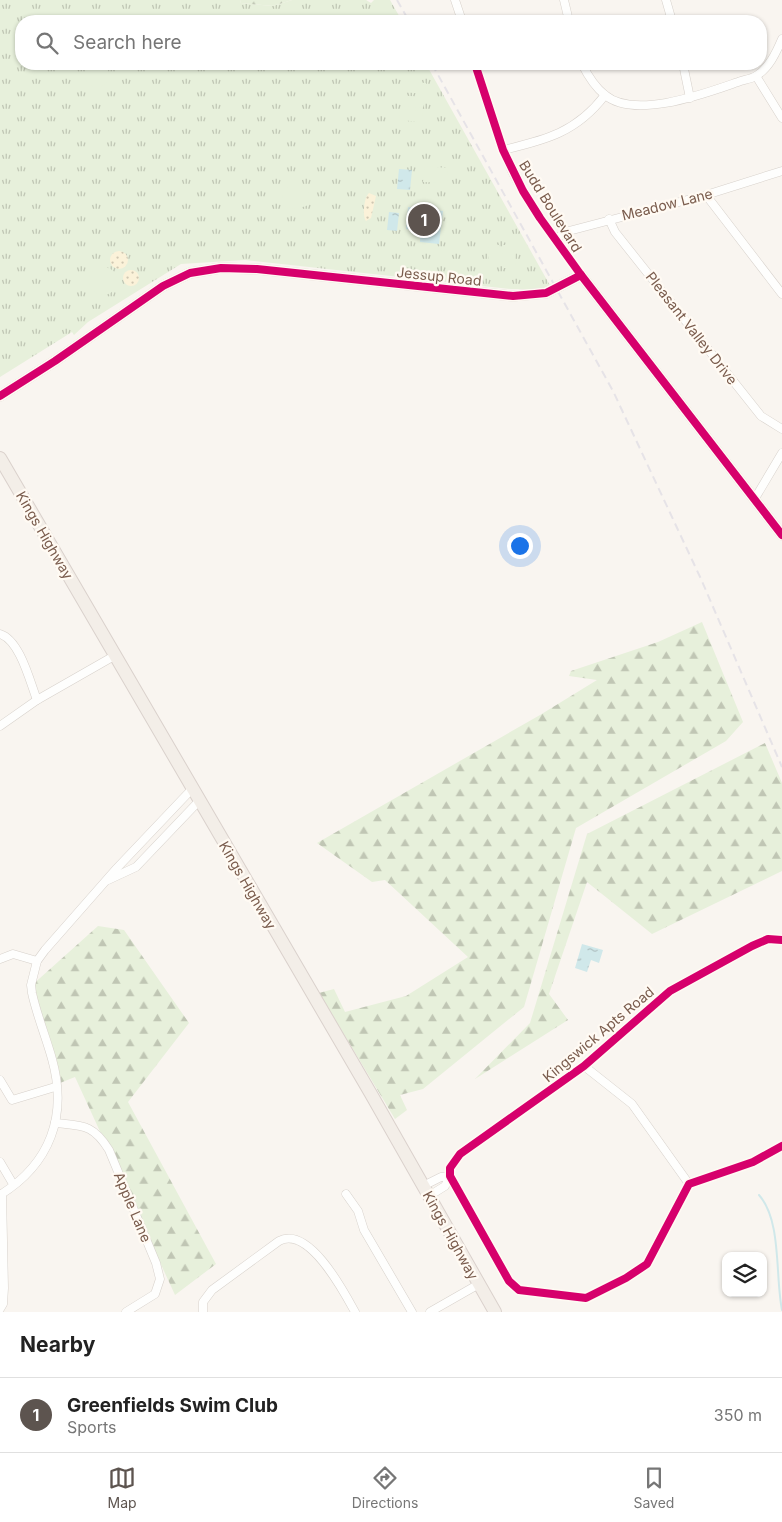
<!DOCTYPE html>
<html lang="en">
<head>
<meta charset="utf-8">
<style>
  body { margin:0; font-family:Inter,sans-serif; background:#f6f6f6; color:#222 }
  .controls { position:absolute; right:15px; bottom:15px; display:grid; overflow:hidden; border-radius:10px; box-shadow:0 1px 4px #0004 }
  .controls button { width:45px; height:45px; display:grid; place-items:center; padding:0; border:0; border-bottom:1px solid #e0e0e0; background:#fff; color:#222; font:25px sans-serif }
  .you { position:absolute; left:519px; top:545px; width:18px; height:18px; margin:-12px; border:4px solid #fff; border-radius:50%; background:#1a73e8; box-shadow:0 0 0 8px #1a73e833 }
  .badge { display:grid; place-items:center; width:32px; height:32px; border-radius:50%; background:#5d544f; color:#fff; font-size:16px; font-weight:700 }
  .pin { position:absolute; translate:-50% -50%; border:2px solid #fff; box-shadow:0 1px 5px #0006 }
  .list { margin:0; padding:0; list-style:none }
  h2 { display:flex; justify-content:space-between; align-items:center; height:65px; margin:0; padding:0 20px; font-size:21px }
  h2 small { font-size:16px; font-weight:400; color:#767676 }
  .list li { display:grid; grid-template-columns:32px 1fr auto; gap:15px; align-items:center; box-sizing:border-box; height:75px; padding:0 20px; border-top:1px solid #e0e0e0 }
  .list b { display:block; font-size:19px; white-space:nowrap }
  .list p { margin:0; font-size:16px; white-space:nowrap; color:#767676 }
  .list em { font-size:16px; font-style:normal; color:#767676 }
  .icon { flex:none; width:28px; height:28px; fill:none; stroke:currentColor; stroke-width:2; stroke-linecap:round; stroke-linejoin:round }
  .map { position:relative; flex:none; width:782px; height:1312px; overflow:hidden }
  .search { position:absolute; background:#fff; box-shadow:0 1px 4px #0004; left:15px; right:15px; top:15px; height:55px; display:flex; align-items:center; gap:12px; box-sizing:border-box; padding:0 18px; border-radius:20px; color:#767676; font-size:19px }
  .sheet { height:140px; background:#fff }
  nav { display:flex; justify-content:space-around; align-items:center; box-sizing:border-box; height:70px; border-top:1px solid #e0e0e0; background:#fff; font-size:14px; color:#767676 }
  nav a { display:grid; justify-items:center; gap:2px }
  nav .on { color:#5d544f }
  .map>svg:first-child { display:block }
  .grass { fill:url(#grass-tufts) }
  .forest { fill:url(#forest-firs) }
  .sand { fill:url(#sand-dots) }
  .pitch { fill:#e7f0db }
  .water { fill:url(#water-ripples) }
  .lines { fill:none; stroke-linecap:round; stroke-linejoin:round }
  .stream { stroke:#d0e8ea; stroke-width:2 }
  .minor-casing { stroke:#d7d1cb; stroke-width:9 }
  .tertiary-casing { stroke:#d7d1cb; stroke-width:11 }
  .primary-casing { stroke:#dad1cc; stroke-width:14 }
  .minor { stroke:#fefefd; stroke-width:8 }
  .tertiary { stroke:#fefefd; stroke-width:10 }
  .primary { stroke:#f3eee8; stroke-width:12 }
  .rail { stroke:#e6e3e7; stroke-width:2; stroke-dasharray:8 5; stroke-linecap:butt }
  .cycleway-casing { stroke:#fffaf3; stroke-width:11 }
  .cycleway { stroke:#d6006c; stroke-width:8 }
  .labels { text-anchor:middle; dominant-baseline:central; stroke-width:4.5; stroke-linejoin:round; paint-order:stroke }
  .street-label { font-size:14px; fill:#7a5c4d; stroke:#fffaf3 }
</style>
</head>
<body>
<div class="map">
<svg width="782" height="1312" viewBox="0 0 782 1312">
  <defs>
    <pattern id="grass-tufts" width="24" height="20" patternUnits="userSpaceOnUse" patternTransform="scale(1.25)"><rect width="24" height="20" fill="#e7f0db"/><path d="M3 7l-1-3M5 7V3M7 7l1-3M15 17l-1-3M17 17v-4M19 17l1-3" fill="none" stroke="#c0c6b4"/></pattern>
    <pattern id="forest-firs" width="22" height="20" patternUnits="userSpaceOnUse" patternTransform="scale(1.25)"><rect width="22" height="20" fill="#e7f0db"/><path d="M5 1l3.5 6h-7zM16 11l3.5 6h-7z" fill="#c0c6b4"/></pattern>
    <pattern id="sand-dots" width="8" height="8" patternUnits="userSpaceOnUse" patternTransform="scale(1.25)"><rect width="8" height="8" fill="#fbf2d9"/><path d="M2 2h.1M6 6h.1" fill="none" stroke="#d0c7b2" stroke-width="1.8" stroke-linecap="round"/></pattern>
    <pattern id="water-ripples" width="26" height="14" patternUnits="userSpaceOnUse" patternTransform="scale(1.25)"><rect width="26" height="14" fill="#d0e8ea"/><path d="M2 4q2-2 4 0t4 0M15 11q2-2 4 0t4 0" fill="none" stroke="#aebfc0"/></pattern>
  </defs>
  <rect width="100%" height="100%" fill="#f9f5f0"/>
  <path class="grass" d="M 0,0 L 240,0 L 241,3 L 273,6 L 292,0 L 366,0 L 371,3 L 374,0 L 390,0 L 402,21 L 21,21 L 21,64 L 426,64 L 552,289 L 511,289 L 245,260 L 181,264 L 88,322 L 74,335 L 72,332 L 0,377 Z"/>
  <g class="forest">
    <path d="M 240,0 L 292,0 L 273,6 L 241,3 Z"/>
    <path d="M 702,622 L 743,722 L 726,741 L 576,828 L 524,1007 L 423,1089 L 400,1095 L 407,1110 L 395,1119 L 319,993 L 334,989 L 345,1012 L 406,996 L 468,957 L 385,880 L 372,882 L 317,843 L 540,715 L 597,680 L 569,676 L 571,671 L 658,642 Z"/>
    <path d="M 765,743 L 782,783 L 782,871 L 652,934 L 587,882 L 549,994 L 568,1020 L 475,1079 L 530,1023 L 587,834 Z"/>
    <path d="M 98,926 L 124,930 L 189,1023 L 128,1102 L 216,1264 L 175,1295 L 75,1077 L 55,1085 L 30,987 Z"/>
  </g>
  <g class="sand">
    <path d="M 369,193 L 376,196 L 371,218 L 366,221 C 362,216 364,197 369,193 Z"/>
    <circle cx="119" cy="260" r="9"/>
    <circle cx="131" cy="278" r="8"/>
  </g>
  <g class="pitch">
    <circle cx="97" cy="75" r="12"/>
    <path d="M 403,81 L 426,83 L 425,94 L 402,92 Z"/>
    <path d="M 402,95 L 424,98 L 423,108 L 401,106 Z"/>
    <path d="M 400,109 L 423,111 L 422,122 L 399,120 Z"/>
    <path d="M 425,166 L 448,168 L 447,183 L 423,182 Z"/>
    <path d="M 293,187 C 305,187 315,192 309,205 L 296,209 L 286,207 C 281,201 281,193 287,188 Z"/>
    <path d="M 489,244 L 499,245 L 499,267 L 488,267 Z"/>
    <path d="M 503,245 L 516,245 L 515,268 L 502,268 Z"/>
    <circle cx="103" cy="281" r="14"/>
  </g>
  <g class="water">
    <path d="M 399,169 L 412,170 L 410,190 L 397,189 Z"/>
    <path d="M 408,207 L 443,211 L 439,244 L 420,242 L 420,231 L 406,229 Z"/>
    <path d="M 389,212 L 399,213 L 397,231 L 387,230 Z"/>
    <path d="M 582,944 L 603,950 L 599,963 L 591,960 L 587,972 L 575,968 Z"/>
  </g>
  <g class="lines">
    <path class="stream" d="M 759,1195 C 782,1221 775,1276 782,1310"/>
    <g class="minor-casing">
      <g id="minor">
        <path d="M 455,0 L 462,21"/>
        <path d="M 564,0 L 569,21"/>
        <path d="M 666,0 L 672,21"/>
        <path d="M 475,64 C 486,99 496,135 511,169 C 529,207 556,241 581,275"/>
        <path d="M 582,64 C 587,74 596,88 605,95 C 635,120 706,93 738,82 C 743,80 751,79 756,76 C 769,68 776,53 782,39"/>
        <path d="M 683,64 L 690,98"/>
        <path d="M 756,76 L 782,118"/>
        <path d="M 503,150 C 546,140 577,132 605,95"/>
        <path d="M 706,195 L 782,294"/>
        <path d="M 609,219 L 615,232 L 761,416 L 782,429"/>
        <path d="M 555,240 L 565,232 L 706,195 L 782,171"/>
        <path d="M 754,500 L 782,453"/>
        <path d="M 0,634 C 20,640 30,682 37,700"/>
        <path d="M 0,726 L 37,700 L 114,656"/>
        <path d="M 108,880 L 136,867 L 199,801"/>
        <path d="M 782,940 L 768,939 L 752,946 L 670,991 L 584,1066 L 460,1154 L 450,1168 L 450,1176 L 509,1281 L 519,1290 L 586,1298 L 626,1278 L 647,1264 L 689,1184 L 753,1162 L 782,1146"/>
        <path d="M 0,959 L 13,954 L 37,961"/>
        <path d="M 584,1066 L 632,1104 L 689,1184"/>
        <path d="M 0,1080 L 12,1100 L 55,1087"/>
        <path d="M 55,1123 C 83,1126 93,1124 109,1150 L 156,1263 L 160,1279 L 155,1294 L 126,1312"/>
        <path d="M 0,1162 L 13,1184"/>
        <path d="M 423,1186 L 441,1177 L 450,1176 L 445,1186 L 429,1196"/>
        <path d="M 346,1194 L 358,1211 L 364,1230 L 412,1312"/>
        <path d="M 0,1195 C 50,1164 68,1116 52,1059 C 46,1037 37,1016 32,993 L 31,985 L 37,961 L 45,950 L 117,868 L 192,789"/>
        <path d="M 0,1309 L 3,1304 L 4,1288 L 2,1194"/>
        <path d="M 203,1312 L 203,1302 L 212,1290 L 279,1241 C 309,1225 344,1292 355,1312"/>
        <path d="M 430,1312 L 479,1284"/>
      </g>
    </g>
    <g class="tertiary-casing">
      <path id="tertiary" d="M 0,396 L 55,361 L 163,286 L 190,273 L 221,268 L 257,269 L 513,296 L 546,293 L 581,275 L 782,535"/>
    </g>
    <g class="primary-casing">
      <path id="primary" d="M 0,458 L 371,1094 L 495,1312"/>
    </g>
    <use href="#minor" class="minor"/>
    <use href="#tertiary" class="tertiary"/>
    <use href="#primary" class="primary"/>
    <g class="rail">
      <path d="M 397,0 L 409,21"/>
      <path d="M 432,64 L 613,391 L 701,579 L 782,767"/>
    </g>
    <g class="cycleway-casing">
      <g id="cycleway">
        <path d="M 475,64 L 503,150 L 523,191 L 540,218 L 581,275 L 782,535"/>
        <path d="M 0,396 L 55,361 L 163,286 L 190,273 L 221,268 L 257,269 L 513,296 L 546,293 L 581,275"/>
        <path d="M 782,940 L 768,939 L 752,946 L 670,991 L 584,1066 L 460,1154 L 450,1168 L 450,1176 L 509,1281 L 519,1290 L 586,1298 L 626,1278 L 647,1264 L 689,1184 L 753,1162 L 782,1146"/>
      </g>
    </g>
    <use href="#cycleway" class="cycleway"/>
  </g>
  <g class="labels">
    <g class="street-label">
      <text transform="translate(667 204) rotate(-14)">Meadow Lane</text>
      <text transform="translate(551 206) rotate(58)">Budd Boulevard</text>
      <text transform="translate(439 276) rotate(6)">Jessup Road</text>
      <text transform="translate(692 328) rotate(52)">Pleasant Valley Drive</text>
      <text transform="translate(45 535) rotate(60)">Kings Highway</text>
      <text transform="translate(248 885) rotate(60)">Kings Highway</text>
      <text transform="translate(598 1034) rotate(-40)">Kingswick Apts Road</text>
      <text transform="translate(133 1207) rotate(67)">Apple Lane</text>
      <text transform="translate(451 1235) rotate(61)">Kings Highway</text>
    </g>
  </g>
</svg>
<div class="controls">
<button><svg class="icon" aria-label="layers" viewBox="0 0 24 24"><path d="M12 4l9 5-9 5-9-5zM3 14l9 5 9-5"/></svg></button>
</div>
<div class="you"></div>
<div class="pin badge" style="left:424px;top:220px">1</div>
<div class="search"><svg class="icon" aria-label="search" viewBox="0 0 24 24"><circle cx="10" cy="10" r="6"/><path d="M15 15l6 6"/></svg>Search here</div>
</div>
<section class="sheet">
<h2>Nearby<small></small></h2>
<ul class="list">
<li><span class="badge">1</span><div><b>Greenfields Swim Club</b><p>Sports</p></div><em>350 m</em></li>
</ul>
</section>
<nav>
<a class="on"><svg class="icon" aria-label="map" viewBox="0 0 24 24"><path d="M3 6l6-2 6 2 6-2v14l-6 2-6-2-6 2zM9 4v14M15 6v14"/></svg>Map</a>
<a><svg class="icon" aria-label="directions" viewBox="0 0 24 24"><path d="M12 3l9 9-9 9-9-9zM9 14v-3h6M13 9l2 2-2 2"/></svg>Directions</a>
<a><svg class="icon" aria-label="saved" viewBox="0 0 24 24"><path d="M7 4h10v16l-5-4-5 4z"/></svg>Saved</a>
</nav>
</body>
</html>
